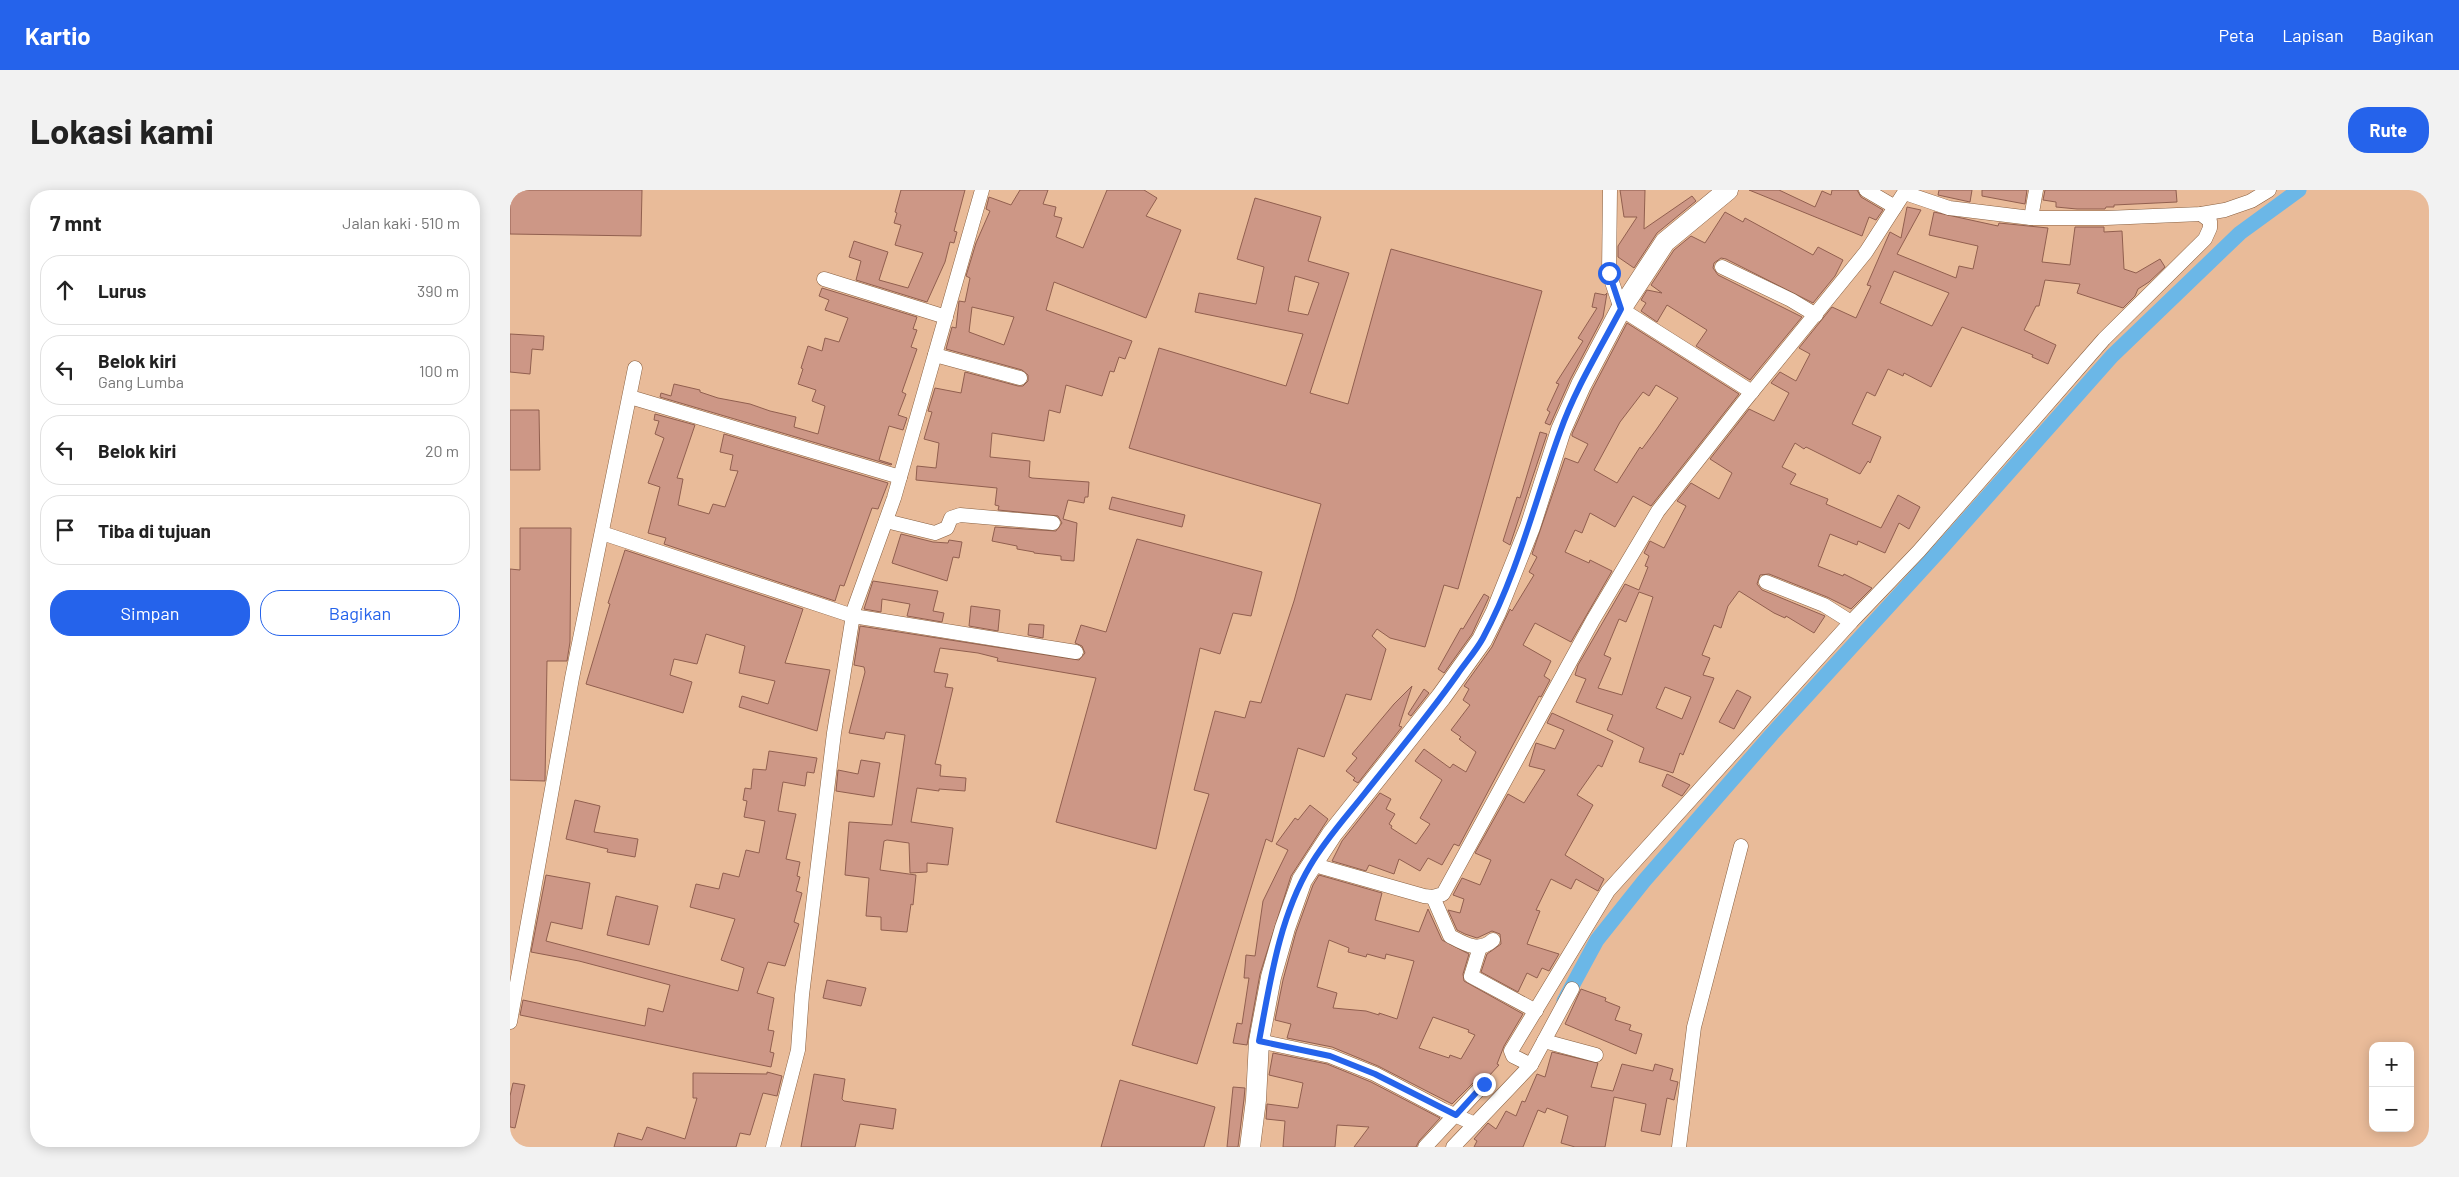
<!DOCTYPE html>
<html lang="id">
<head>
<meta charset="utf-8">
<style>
  body { margin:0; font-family:Barlow,sans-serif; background:#f2f2f2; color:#222 }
  .controls { position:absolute; right:15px; bottom:15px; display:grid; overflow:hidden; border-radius:10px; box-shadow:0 2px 12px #0003 }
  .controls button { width:45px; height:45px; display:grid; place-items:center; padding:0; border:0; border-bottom:1px solid #e0e0e0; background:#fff; color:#222; font:25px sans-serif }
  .stop { position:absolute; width:15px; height:15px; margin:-11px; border:4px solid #2563eb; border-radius:50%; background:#fff }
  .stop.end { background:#2563eb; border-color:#fff; box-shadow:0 1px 5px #0008 }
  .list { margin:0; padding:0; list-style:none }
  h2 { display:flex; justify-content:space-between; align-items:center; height:65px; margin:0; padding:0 20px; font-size:21px }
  h2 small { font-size:16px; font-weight:400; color:#767676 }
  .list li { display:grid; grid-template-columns:32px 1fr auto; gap:15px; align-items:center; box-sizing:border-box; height:70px; margin:0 10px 10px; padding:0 10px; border:1px solid #e0e0e0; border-radius:20px }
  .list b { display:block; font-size:19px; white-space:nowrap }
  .list p { margin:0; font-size:16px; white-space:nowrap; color:#767676 }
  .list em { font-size:16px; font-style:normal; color:#767676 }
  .actions { display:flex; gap:10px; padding:15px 20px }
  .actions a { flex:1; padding:11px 0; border:1px solid #2563eb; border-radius:20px; text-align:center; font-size:18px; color:#2563eb }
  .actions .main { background:#2563eb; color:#fff }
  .icon { flex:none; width:28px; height:28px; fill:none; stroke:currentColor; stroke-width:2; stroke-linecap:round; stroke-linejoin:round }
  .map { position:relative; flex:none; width:1919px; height:957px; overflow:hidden; border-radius:20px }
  header { display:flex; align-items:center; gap:30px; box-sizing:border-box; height:70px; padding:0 25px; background:#2563eb; color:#fff }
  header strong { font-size:24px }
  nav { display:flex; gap:28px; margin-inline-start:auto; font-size:18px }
  .intro { display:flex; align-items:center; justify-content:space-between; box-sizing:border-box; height:120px; padding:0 30px }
  h1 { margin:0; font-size:35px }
  .button { padding:12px 22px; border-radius:20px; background:#2563eb; color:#fff; font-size:18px; font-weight:700 }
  main { display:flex; gap:30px; padding:0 30px }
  aside { flex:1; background:#fff; border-radius:20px; box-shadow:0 2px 12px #0003 }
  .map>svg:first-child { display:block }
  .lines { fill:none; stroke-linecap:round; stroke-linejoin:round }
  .canal { stroke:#6bb7e7; stroke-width:15 }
  .building { fill:#cd9786; stroke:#915f4f; fill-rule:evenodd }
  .street-casing { stroke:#896040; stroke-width:15 }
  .secondary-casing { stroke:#896040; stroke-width:21 }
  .street { stroke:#fff; stroke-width:14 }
  .secondary { stroke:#fff; stroke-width:20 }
  .route { stroke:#2563eb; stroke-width:6 }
</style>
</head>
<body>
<header>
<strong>Kartio</strong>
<nav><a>Peta</a><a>Lapisan</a><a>Bagikan</a></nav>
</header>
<div class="intro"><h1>Lokasi kami</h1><a class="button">Rute</a></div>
<main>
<aside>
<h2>7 mnt<small>Jalan kaki · 510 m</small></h2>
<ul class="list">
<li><svg class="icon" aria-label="ahead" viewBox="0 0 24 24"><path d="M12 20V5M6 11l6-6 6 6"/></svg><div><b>Lurus</b></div><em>390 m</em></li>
<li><svg class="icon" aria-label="left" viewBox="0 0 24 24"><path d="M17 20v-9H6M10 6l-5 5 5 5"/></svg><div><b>Belok kiri</b><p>Gang Lumba</p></div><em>100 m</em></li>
<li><svg class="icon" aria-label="left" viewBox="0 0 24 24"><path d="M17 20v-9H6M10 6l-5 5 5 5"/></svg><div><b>Belok kiri</b></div><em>20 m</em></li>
<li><svg class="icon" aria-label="arrive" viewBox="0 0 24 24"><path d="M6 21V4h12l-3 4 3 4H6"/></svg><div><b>Tiba di tujuan</b></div></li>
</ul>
<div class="actions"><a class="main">Simpan</a><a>Bagikan</a></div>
</aside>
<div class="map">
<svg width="1919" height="957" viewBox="0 0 1919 957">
  <rect width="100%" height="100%" fill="#e9bb99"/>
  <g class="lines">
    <path class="canal" d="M 1054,811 L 1087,750 L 1134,691 L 1262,544 L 1430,360 L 1602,166 L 1730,43 L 1789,0"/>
  </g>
  <g class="building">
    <path d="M 0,0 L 132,0 L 131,46 L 0,44 Z"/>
    <path d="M 391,0 L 455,0 L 444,41 L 447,42 L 444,53 L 440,52 L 435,72 L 417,112 L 346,90 L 351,71 L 339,67 L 344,51 L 378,62 L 369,90 L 398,98 L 413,63 L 385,55 L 391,35 L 384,33 L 387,23 L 385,22 Z"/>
    <path d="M 510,0 L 538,0 L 533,14 L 546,17 L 544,26 L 552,28 L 546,47 L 573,58 L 597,0 L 634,0 L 647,8 L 636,26 L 671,40 L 636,128 L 544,92 L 536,120 L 622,151 L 615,169 L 609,167 L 604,182 L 600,181 L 592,206 L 556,195 L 550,223 L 539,220 L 534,251 L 482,243 L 480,267 L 520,271 L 519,287 L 522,288 L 579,292 L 578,307 L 575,307 L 574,313 L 558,310 L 553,329 L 567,333 L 564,371 L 551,370 L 551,366 L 524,363 L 524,362 L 507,359 L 507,356 L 482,351 L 485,337 L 546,341 L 552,333 L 548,326 L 488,320 L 489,316 L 485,315 L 487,298 L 406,290 L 407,276 L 426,278 L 429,253 L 414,249 L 422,222 L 418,221 L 425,198 L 451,203 L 455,182 L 508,196 L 513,196 L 518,191 L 518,185 L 512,180 L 436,159 L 442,137 L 446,138 L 449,111 L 455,112 L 460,88 L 456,86 L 466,53 L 480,21 L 476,19 L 479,7 L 501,15 ZM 462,117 L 504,127 L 494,155 L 459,142 Z"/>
    <path d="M 1110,0 L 1135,0 L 1134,39 L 1182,6 L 1186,11 L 1147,43 L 1124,78 L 1108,67 L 1108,56 L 1127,27 L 1114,27 Z"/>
    <path d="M 1239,0 L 1269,0 L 1305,17 L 1312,1 L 1321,5 L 1322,0 L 1347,0 L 1351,7 L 1373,20 L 1366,30 L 1359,27 L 1352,46 Z"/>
    <path d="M 1429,0 L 1462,0 L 1460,12 L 1428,5 Z"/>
    <path d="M 1472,0 L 1517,0 L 1515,14 L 1472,6 Z"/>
    <path d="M 1535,0 L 1666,0 L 1667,12 L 1604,15 L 1604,17 L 1596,17 L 1595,19 L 1567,19 L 1546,17 L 1546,12 L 1533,10 Z"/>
    <path d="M 745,8 L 811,27 L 798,71 L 839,83 L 800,203 L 838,214 L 881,59 L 1032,101 L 948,399 L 934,395 L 915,457 L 880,448 L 867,439 L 862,446 L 876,459 L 861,510 L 836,504 L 814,567 L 788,558 L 762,652 L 756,649 L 687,874 L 622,855 L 699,604 L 684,600 L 705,521 L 735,528 L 740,511 L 751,513 L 784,411 L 811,314 L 619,258 L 649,158 L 776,196 L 793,144 L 685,122 L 689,103 L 746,114 L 754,77 L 727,69 ZM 785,86 L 809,93 L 798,125 L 778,121 Z"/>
    <path d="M 1397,17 L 1411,20 L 1387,64 L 1446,88 L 1449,76 L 1463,79 L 1468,56 L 1419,45 L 1424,22 L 1488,36 L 1489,33 L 1538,38 L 1532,72 L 1560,75 L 1565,37 L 1594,37 L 1594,42 L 1612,41 L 1614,79 L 1626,83 L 1650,69 L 1655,77 L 1639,92 L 1628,99 L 1625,106 L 1613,118 L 1567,103 L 1570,94 L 1535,90 L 1529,116 L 1526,116 L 1514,140 L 1546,155 L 1538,174 L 1522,167 L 1523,165 L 1452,137 L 1421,197 L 1394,183 L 1393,186 L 1378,179 L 1365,206 L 1357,202 L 1342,234 L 1371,247 L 1360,273 L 1358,271 L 1350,284 L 1296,257 L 1294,259 L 1285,253 L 1272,277 L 1286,284 L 1280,294 L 1318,309 L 1316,314 L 1371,338 L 1388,305 L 1410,317 L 1399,339 L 1389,333 L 1375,363 L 1348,351 L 1347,355 L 1320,344 L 1308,376 L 1333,386 L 1334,384 L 1362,398 L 1341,419 L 1317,407 L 1259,384 L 1250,385 L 1247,394 L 1252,400 L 1315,426 L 1304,443 L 1276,426 L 1275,428 L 1264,423 L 1229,401 L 1218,416 L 1211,438 L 1204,435 L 1192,465 L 1200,468 L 1193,485 L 1204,488 L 1173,565 L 1170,563 L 1163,583 L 1129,572 L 1134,558 L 1097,540 L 1103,525 L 1066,512 L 1076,489 L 1065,485 L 1068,475 L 1115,394 L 1129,400 L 1138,377 L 1135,376 L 1139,366 L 1134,363 L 1140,351 L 1154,358 L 1176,316 L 1167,311 L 1181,293 L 1209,309 L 1222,283 L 1200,269 L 1239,219 L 1264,231 L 1279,203 L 1261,193 L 1270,182 L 1286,191 L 1300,164 L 1289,158 L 1322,117 L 1346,128 L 1361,96 L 1357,95 L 1380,42 L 1391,48 ZM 1384,81 L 1439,103 L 1422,136 L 1370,113 ZM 1129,402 L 1143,407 L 1112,505 L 1088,498 L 1101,468 L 1094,465 L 1109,429 L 1116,432 ZM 1155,497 L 1181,507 L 1172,529 L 1146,518 Z"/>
    <path d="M 1215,22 L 1233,32 L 1235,28 L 1303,65 L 1308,57 L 1333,70 L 1325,86 L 1303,113 L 1216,69 L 1211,68 L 1204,73 L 1203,78 L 1208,85 L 1292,127 L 1240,190 L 1186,156 L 1197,140 L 1157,115 L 1147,132 L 1131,121 L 1136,113 L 1131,110 L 1137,100 L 1152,103 L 1141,95 L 1164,60 L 1181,46 L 1195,53 Z"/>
    <path d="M 312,98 L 407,127 L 403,139 L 407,140 L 401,157 L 407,159 L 392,202 L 396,204 L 388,225 L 397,228 L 393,240 L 379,236 L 369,270 L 382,274 L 381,275 L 150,207 L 151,203 L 161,206 L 164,194 L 190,200 L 190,202 L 208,208 L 240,214 L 260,221 L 286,227 L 284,237 L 308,244 L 315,216 L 302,211 L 306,200 L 288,194 L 293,179 L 291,178 L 298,156 L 312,161 L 315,148 L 329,152 L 338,128 L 315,120 L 319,110 L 309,106 Z"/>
    <path d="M 1085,103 L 1095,105 L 1097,103 L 1093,127 L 1060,190 L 1040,235 L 1035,233 L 1040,222 L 1037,220 L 1049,194 L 1046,193 L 1073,151 L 1068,148 L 1087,118 L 1082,117 Z"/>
    <path d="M 1117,133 L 1229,204 L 1141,316 L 1123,306 L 1105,337 L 1080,323 L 1072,343 L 1065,340 L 1055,362 L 1079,373 L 1080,370 L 1102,381 L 1061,452 L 1025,433 L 1013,455 L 1041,471 L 1034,486 L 1040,490 L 1031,507 L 1029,506 L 949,656 L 944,654 L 932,675 L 918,668 L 910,681 L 889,669 L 884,684 L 859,675 L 856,681 L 822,671 L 832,651 L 870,603 L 881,609 L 876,619 L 885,624 L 879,634 L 882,636 L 881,638 L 906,654 L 920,634 L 910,628 L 932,590 L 905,571 L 914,559 L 940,578 L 943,574 L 956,582 L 966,562 L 949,549 L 951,547 L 941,540 L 960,515 L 953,510 L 959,499 L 954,496 L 982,457 L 1000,419 L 1002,421 L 1024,385 L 1019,382 L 1027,367 L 1022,364 L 1055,268 L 1068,273 L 1078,254 L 1062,246 L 1062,244 L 1082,200 ZM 1146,195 L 1168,208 L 1146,240 L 1132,259 L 1130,257 L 1107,293 L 1084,280 L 1110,232 L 1133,202 L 1139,206 Z"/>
    <path d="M 0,144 L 34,146 L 33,160 L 22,159 L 20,184 L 0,182 Z"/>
    <path d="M 0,220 L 29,220 L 30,280 L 0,280 Z"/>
    <path d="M 145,224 L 185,235 L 167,288 L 173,289 L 168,315 L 199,324 L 203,314 L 215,317 L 228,281 L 220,280 L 223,265 L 210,262 L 214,244 L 378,293 L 368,319 L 362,318 L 334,396 L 330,395 L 325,411 L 154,354 L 156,348 L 138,343 L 150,297 L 138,293 L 154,248 L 145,244 L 149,231 L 144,230 Z"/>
    <path d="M 1030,242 L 1037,244 L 1000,355 L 993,351 L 1007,307 L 1010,308 Z"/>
    <path d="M 602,307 L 675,325 L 672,337 L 599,319 Z"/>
    <path d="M 10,338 L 61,338 L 60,452 L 57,471 L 37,471 L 35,591 L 0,590 L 0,379 L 10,380 Z"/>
    <path d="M 391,344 L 423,352 L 438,353 L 439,350 L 452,352 L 449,368 L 443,367 L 437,391 L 382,373 Z"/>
    <path d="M 627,349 L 752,382 L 741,426 L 723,423 L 710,464 L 690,458 L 646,659 L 546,632 L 586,488 L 487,471 L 488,468 L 468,463 L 430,458 L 424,482 L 438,484 L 435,497 L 443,498 L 425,574 L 431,575 L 430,586 L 456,588 L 455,601 L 429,599 L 429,601 L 407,598 L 401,632 L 443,638 L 438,675 L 417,673 L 417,682 L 400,683 L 399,653 L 377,650 L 374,651 L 370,680 L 406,685 L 403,715 L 401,714 L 397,742 L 371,740 L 371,727 L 356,726 L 359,688 L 335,685 L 339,632 L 382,635 L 395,545 L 376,542 L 374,549 L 339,543 L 355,482 L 354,477 L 344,475 L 350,436 L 569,470 L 575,463 L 572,456 L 565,453 L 571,435 L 596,442 Z"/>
    <path d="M 115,360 L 293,419 L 275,473 L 320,480 L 307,541 L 229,517 L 232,506 L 258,514 L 265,491 L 229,483 L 235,456 L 196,444 L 187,474 L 164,469 L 160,485 L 182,492 L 173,523 L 76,494 L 100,414 L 98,413 Z"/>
    <path d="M 363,391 L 428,401 L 423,421 L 434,423 L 432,432 L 397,426 L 400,414 L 372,409 L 371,422 L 354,419 Z"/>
    <path d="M 974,404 L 979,407 L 962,444 L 934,483 L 928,479 L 951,438 L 953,439 Z"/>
    <path d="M 461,416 L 490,420 L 488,441 L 459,436 Z"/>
    <path d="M 519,434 L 534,435 L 533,448 L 518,445 Z"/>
    <path d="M 902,496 L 889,536 L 892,537 L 848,593 L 843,590 L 845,588 L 836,581 L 847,568 L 842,564 L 884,514 Z"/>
    <path d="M 914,499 L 919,503 L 901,526 L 898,524 Z"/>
    <path d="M 1227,500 L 1241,507 L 1224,539 L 1209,532 Z"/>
    <path d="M 1042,523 L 1103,551 L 1092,577 L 1088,575 L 1067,605 L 1083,615 L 1055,665 L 1094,689 L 1088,701 L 1066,689 L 1061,699 L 1041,689 L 1026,720 L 1030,721 L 1017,754 L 1049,764 L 1039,781 L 1032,778 L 1027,788 L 1017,783 L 1008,802 L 971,782 L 977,764 L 991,754 L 990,744 L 982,741 L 967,748 L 955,744 L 947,740 L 938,720 L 950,723 L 954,709 L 943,705 L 952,688 L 970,695 L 981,670 L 965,663 L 998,604 L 1014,613 L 1035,580 L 1019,576 L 1026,553 L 1045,559 L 1054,540 L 1037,533 Z"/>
    <path d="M 259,561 L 307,568 L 304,583 L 297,582 L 295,596 L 273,592 L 268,621 L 286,624 L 276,669 L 290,672 L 287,686 L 290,687 L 286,701 L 292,703 L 284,732 L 289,734 L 275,776 L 258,772 L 247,803 L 264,808 L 258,840 L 264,841 L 260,862 L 264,863 L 261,877 L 10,825 L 13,810 L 135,836 L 138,818 L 153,822 L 160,795 L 69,771 L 21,762 L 36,685 L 80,693 L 72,739 L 41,732 L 36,751 L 228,801 L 234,778 L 211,770 L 225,729 L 180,717 L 186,694 L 209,699 L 213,683 L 229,687 L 236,660 L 249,663 L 255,631 L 234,627 L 237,611 L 233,610 L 235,598 L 241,599 L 243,579 L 256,580 Z"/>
    <path d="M 351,570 L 370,573 L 364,607 L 326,601 L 328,580 L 348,584 Z"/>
    <path d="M 1157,584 L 1180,595 L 1172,606 L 1152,596 Z"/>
    <path d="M 65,610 L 90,616 L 84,642 L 128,649 L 125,667 L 97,662 L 98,659 L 56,649 Z"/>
    <path d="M 800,615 L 818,629 L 781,686 L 750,784 L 737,855 L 723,853 L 727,833 L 732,834 L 739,788 L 734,788 L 736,765 L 745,766 L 753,711 L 778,660 L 766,654 L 785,628 L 788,630 Z"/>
    <path d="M 809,685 L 872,703 L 865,730 L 909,742 L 918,719 L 932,750 L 959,764 L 953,784 L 954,791 L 1013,824 L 994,856 L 987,874 L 989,875 L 978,887 L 972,886 L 968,888 L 942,914 L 868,876 L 822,857 L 777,848 L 781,834 L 765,830 L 773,790 L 786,742 L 803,695 ZM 819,750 L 839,758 L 838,762 L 856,767 L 857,764 L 875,769 L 876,764 L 904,771 L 887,829 L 869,823 L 869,825 L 856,821 L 823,818 L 827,803 L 807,797 ZM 923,827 L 959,840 L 958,842 L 965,845 L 951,869 L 940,865 L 939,868 L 909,858 Z"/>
    <path d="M 106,706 L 148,716 L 139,755 L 97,745 Z"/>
    <path d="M 317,790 L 356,798 L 351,816 L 313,808 Z"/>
    <path d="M 1071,799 L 1096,808 L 1095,811 L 1110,817 L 1105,830 L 1121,835 L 1119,840 L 1132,844 L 1126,864 L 1055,834 Z"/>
    <path d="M 1042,862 L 1088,873 L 1081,897 L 1103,901 L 1112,874 L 1143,881 L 1145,874 L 1163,879 L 1160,890 L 1168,892 L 1164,910 L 1157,908 L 1150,945 L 1131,941 L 1136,914 L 1104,907 L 1095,957 L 1065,957 L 1051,953 L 1058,926 L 1037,918 L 1035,923 L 1028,920 L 1013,957 L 964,957 L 967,951 L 964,949 L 978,933 L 986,939 L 996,921 L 1006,926 L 1012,911 L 1015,912 L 1027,884 L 1035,887 Z"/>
    <path d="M 763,863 L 817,874 L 861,892 L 930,928 L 909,951 L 906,957 L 844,957 L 859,937 L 827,935 L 825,957 L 773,957 L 775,931 L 756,929 L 757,914 L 788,918 L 793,893 L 759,885 Z"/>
    <path d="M 257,882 L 272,886 L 267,906 L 253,903 L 240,945 L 230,943 L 226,957 L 104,957 L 108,943 L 132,950 L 137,937 L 175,949 L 187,908 L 183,908 L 183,883 L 257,884 Z"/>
    <path d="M 304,884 L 335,889 L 332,909 L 334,911 L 386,919 L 383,939 L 350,934 L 345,957 L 291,957 Z"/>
    <path d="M 610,890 L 705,917 L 694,957 L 591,957 Z"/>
    <path d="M 3,893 L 15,895 L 5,938 L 0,937 L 0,906 Z"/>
    <path d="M 723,897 L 735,898 L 734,909 L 728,957 L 717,957 Z"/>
  </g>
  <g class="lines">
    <g class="street-casing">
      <g id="street">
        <path d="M 1100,0 L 1099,83 L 1111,119 L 1242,202"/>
        <path d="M 1356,0 L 1385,17"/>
        <path d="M 1395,3 L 1439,18 L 1521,28 L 1596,28 L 1691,24 L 1715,20 L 1741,11 L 1759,0"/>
        <path d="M 1521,28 L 1526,0"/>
        <path d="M 1212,77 L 1281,110 L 1306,125"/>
        <path d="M 314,89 L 436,127"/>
        <path d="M 425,165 L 510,188"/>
        <path d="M 120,207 L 390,287"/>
        <path d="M 376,331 L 425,343 L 437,338 L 441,328 L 450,325 L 543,333"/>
        <path d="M 92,343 L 343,426 L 566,462"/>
        <path d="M 1256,392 L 1314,415 L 1341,432"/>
        <path d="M 801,674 L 914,706 L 923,707 L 933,704 L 1083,430 L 1148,321 L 1232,214 L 1356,62 L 1396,0"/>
        <path d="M 923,707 L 940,746 C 955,754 969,763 983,750"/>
        <path d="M 970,757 L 961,786 L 1026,821"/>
        <path d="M 0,832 L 62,488 L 125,178"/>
        <path d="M 749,851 L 820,866 L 865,884 L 933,920 L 965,934"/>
        <path d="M 1034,851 L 1086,865"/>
        <path d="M 1021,875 L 1003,866 L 1001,861 L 1098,701 L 1341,432 L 1409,361 L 1594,149 L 1695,49 L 1700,38 L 1700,31 L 1691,24"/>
        <path d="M 263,957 L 288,860 L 292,805 L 324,543 L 344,419 L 384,308 L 472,0"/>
        <path d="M 915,957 L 974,894"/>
        <path d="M 943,957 L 1021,875 L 1062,799"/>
        <path d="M 1169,957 L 1184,837 L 1231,656"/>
      </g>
    </g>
    <g class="secondary-casing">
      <path id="secondary" d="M 740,957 L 746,910 L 749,851 L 761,787 L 775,738 L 792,690 L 822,644 L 931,507 L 972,450 L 986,422 L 1020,337 L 1051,240 L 1071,195 L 1111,119 L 1155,52 L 1218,0"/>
    </g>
    <use href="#street" class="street"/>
    <use href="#secondary" class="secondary"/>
  </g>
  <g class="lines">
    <path class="route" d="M 974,894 L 946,925 L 865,884 L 820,866 L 749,851 C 760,793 769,728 800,676 C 815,650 836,627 855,603 C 886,564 918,526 947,485 C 955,473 966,461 973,448 C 1008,383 1025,310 1050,242 C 1065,199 1090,159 1111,119 L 1099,83"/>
  </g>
</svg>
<div class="controls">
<button>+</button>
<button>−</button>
</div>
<div class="stop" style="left:1099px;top:83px"></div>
<div class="stop end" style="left:974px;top:894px"></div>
</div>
</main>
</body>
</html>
